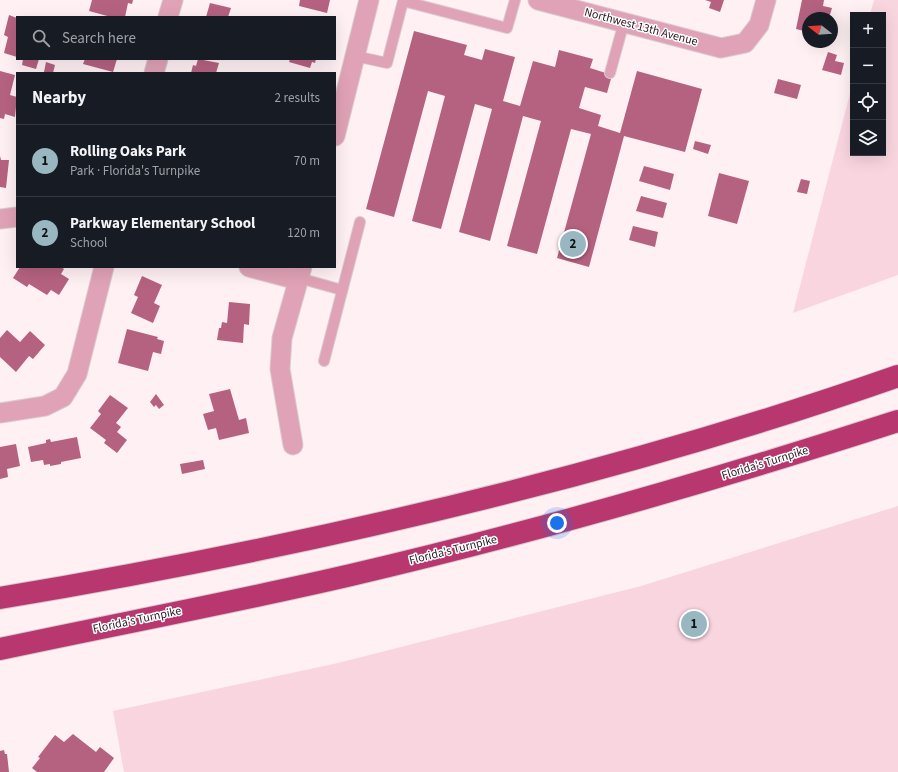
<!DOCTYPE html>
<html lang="en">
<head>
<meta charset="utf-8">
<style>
  body { margin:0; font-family:"Source Sans 3",sans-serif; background:#20242c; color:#f1f3f6 }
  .controls { position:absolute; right:12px; top:12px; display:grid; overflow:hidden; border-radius:0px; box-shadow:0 4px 16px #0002 }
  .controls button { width:36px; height:36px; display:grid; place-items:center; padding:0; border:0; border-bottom:1px solid #363941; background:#171b24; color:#f1f3f6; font:20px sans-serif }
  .compass { position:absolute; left:802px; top:12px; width:36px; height:36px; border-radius:50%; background:#171b24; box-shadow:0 4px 16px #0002; rotate:287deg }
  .you { position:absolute; left:557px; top:523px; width:14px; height:14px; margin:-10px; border:3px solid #fff; border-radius:50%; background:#1a73e8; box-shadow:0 0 0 6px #1a73e833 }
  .badge { display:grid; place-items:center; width:26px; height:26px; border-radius:50%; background:#98b7c1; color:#111; font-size:13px; font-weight:700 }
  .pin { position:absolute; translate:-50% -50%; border:2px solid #fff; box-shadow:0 1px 4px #0006 }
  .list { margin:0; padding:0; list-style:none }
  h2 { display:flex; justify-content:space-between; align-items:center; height:52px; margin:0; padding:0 16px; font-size:17px }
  h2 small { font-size:13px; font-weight:400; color:#9ea1a6 }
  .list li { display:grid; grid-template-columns:26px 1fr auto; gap:12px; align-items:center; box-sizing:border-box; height:72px; padding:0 16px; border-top:1px solid #363941 }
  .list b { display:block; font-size:15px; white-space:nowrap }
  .list p { margin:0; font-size:13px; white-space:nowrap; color:#9ea1a6 }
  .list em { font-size:13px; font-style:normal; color:#9ea1a6 }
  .icon { flex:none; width:22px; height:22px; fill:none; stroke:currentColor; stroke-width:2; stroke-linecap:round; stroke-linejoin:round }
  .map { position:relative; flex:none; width:898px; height:772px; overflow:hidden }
  .search { position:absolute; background:#171b24; box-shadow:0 4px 16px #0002; left:16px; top:16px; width:320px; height:44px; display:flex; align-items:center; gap:10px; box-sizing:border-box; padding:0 14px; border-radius:0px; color:#9ea1a6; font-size:15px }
  .panel { position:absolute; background:#171b24; box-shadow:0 4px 16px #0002; left:16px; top:72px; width:320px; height:196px; border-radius:0px }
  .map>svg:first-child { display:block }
  .green { fill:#f9d5e0 }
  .building { fill:#b56280 }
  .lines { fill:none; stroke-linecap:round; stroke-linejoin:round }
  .lane-casing { stroke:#d9cbcf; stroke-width:12 }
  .street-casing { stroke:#d9cbcf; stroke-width:21 }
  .highway-casing { stroke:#d9cbcf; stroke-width:24 }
  .lane { stroke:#e0a2b6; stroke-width:10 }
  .street { stroke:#e0a2b6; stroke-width:19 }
  .highway { stroke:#b9376f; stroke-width:22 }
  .labels { text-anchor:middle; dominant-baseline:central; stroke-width:3; stroke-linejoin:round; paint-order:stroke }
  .street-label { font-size:12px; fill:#2d2024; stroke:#fff }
</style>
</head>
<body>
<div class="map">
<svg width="898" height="772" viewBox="0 0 898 772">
  <rect width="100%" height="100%" fill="#fff0f4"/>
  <g class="green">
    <path d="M 874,0 L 898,0 L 898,275 L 793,313 L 853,82 L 853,153 L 883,153 L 883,15 L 870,15 Z"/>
    <path d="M 898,506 L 898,772 L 124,772 L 113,711 L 338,663 L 641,586 Z"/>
  </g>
  <g class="building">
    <path d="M 92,0 L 133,0 L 132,4 L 128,3 L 125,17 L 111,17 L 89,11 Z"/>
    <path d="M 300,0 L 330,0 L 327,13 L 299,6 Z"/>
    <path d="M 705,0 L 724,0 L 720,12 L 709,8 L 711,2 Z"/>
    <path d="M 802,0 L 824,0 L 823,6 L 832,8 L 829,18 L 808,18 L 808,32 L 796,29 Z"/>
    <path d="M 210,3 L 231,8 L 228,17 L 206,17 Z"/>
    <path d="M 9,15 L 17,18 L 17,57 L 4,53 L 8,37 L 4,35 Z"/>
    <path d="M 414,31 L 467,45 L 464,55 L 482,60 L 485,49 L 515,57 L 503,101 L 520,106 L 533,61 L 555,67 L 559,50 L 593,59 L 590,68 L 612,75 L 607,93 L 585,87 L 579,108 L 601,115 L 598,126 L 620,133 L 637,71 L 702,89 L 685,152 L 624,136 L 589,267 L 557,258 L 591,134 L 571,129 L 537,254 L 507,246 L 541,121 L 523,116 L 490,241 L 459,232 L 492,109 L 475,104 L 441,229 L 412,221 L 445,96 L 428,91 L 394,217 L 366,209 Z"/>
    <path d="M 828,52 L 837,55 L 835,61 L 844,63 L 841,75 L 822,70 Z"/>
    <path d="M 23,59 L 39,59 L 36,69 L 22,65 Z"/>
    <path d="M 85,59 L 117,59 L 113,72 L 83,64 Z"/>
    <path d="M 198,59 L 219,63 L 216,73 L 191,73 L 193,65 L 196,66 Z"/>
    <path d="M 290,59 L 316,59 L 315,63 L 312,62 L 310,68 L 289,62 Z"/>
    <path d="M 46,62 L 55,65 L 53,73 L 44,72 Z"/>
    <path d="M 0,71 L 15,75 L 10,95 L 17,97 L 15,117 L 5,114 L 4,119 L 0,118 Z"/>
    <path d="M 778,79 L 801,85 L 797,99 L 774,93 Z"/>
    <path d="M 695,141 L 711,145 L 708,154 L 693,149 Z"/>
    <path d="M 0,156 L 1,160 L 9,160 L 6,188 L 0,187 Z"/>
    <path d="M 644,166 L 674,174 L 670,190 L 639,181 Z"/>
    <path d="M 719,173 L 749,181 L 737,224 L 708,216 Z"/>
    <path d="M 801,179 L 810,181 L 807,194 L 797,192 Z"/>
    <path d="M 641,196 L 667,203 L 663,218 L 636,211 Z"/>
    <path d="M 633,226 L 658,232 L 655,247 L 629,240 Z"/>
    <path d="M 20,267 L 61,267 L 64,269 L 61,274 L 69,279 L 59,295 L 51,290 L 47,295 L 29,284 L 27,287 L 13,278 Z"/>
    <path d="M 142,276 L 162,285 L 154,303 L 160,306 L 153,323 L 131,313 L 138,297 L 134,295 Z"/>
    <path d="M 229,302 L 250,304 L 249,325 L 244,324 L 243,343 L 217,340 L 219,328 L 221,328 L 222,322 L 227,323 Z"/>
    <path d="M 127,329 L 158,337 L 157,339 L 164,341 L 161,354 L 153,352 L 148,371 L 118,363 Z"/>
    <path d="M 7,330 L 20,342 L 30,331 L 45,345 L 33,359 L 29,356 L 16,372 L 0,357 L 0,338 Z"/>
    <path d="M 230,389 L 239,420 L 246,418 L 249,433 L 219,440 L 216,428 L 208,430 L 203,414 L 214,411 L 209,394 Z"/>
    <path d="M 156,394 L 164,405 L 159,409 L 156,405 L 154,407 L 150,402 Z"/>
    <path d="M 110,395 L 128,408 L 116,423 L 121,427 L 117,432 L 127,440 L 117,453 L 104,443 L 106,440 L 90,428 L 101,414 L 98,411 Z"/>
    <path d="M 77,437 L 81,458 L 61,462 L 61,464 L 50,466 L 50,464 L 44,465 L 43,460 L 31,462 L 28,447 L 46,443 L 46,440 L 50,439 L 51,442 Z"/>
    <path d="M 16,444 L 20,466 L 7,469 L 8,477 L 0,479 L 0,447 Z"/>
    <path d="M 203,460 L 205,469 L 182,474 L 180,464 Z"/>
    <path d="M 73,734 L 96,752 L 100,747 L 114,758 L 104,772 L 37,772 L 32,768 L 40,758 L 38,757 L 55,735 L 64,742 Z"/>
    <path d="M 4,750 L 5,754 L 7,754 L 9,772 L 0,772 L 0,751 Z"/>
  </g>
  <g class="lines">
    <g class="lane-casing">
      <g id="lane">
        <path d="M 355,56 L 387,63 L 403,1 L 507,28 L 515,0"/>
        <path d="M 610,73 L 624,22"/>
        <path d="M 299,278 L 342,290"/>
        <path d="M 324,361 L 360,222"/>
      </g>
    </g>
    <g class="street-casing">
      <g id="street">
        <path d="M 538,0 L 721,48 L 745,43 L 759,25 L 766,0"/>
        <path d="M 168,17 L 173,0"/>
        <path d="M 154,73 L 158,59"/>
        <path d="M 335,136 L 369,0"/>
        <path d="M 0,219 L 17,217"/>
        <path d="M 249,267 L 298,280"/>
        <path d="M 0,413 L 45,406 L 63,397 L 77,374 L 104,267"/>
        <path d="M 293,445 L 280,369 L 282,338 L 302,267"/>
      </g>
    </g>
    <g class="highway-casing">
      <g id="highway">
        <path d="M 0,598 C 304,547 607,478 898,376"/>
        <path d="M 0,649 C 117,624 235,602 351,575 C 536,532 718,479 898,421"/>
      </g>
    </g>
    <use href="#lane" class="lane"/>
    <use href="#street" class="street"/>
    <use href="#highway" class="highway"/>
  </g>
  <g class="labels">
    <g class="street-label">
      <text transform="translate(641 27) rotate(15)">Northwest 13th Avenue</text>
      <text transform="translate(765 463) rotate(-17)">Florida's Turnpike</text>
      <text transform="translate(453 550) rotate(-14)">Florida's Turnpike</text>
      <text transform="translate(137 620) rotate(-12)">Florida's Turnpike</text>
    </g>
  </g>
</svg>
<div class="controls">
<button>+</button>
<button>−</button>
<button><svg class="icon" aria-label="locate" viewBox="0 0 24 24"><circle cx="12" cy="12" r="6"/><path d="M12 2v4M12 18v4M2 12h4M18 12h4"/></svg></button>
<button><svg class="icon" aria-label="layers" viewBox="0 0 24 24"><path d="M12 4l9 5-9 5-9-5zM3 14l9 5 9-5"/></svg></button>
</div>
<svg class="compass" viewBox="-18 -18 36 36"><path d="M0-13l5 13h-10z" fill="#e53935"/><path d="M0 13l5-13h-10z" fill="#9ea1a6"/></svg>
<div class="you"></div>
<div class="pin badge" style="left:694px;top:624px">1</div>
<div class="pin badge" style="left:573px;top:244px">2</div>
<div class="search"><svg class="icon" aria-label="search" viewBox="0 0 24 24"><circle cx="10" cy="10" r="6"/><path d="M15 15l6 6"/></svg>Search here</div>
<section class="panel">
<h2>Nearby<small>2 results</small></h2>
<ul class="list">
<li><span class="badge">1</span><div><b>Rolling Oaks Park</b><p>Park · Florida's Turnpike</p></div><em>70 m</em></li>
<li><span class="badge">2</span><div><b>Parkway Elementary School</b><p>School</p></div><em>120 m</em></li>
</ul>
</section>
</div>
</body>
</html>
